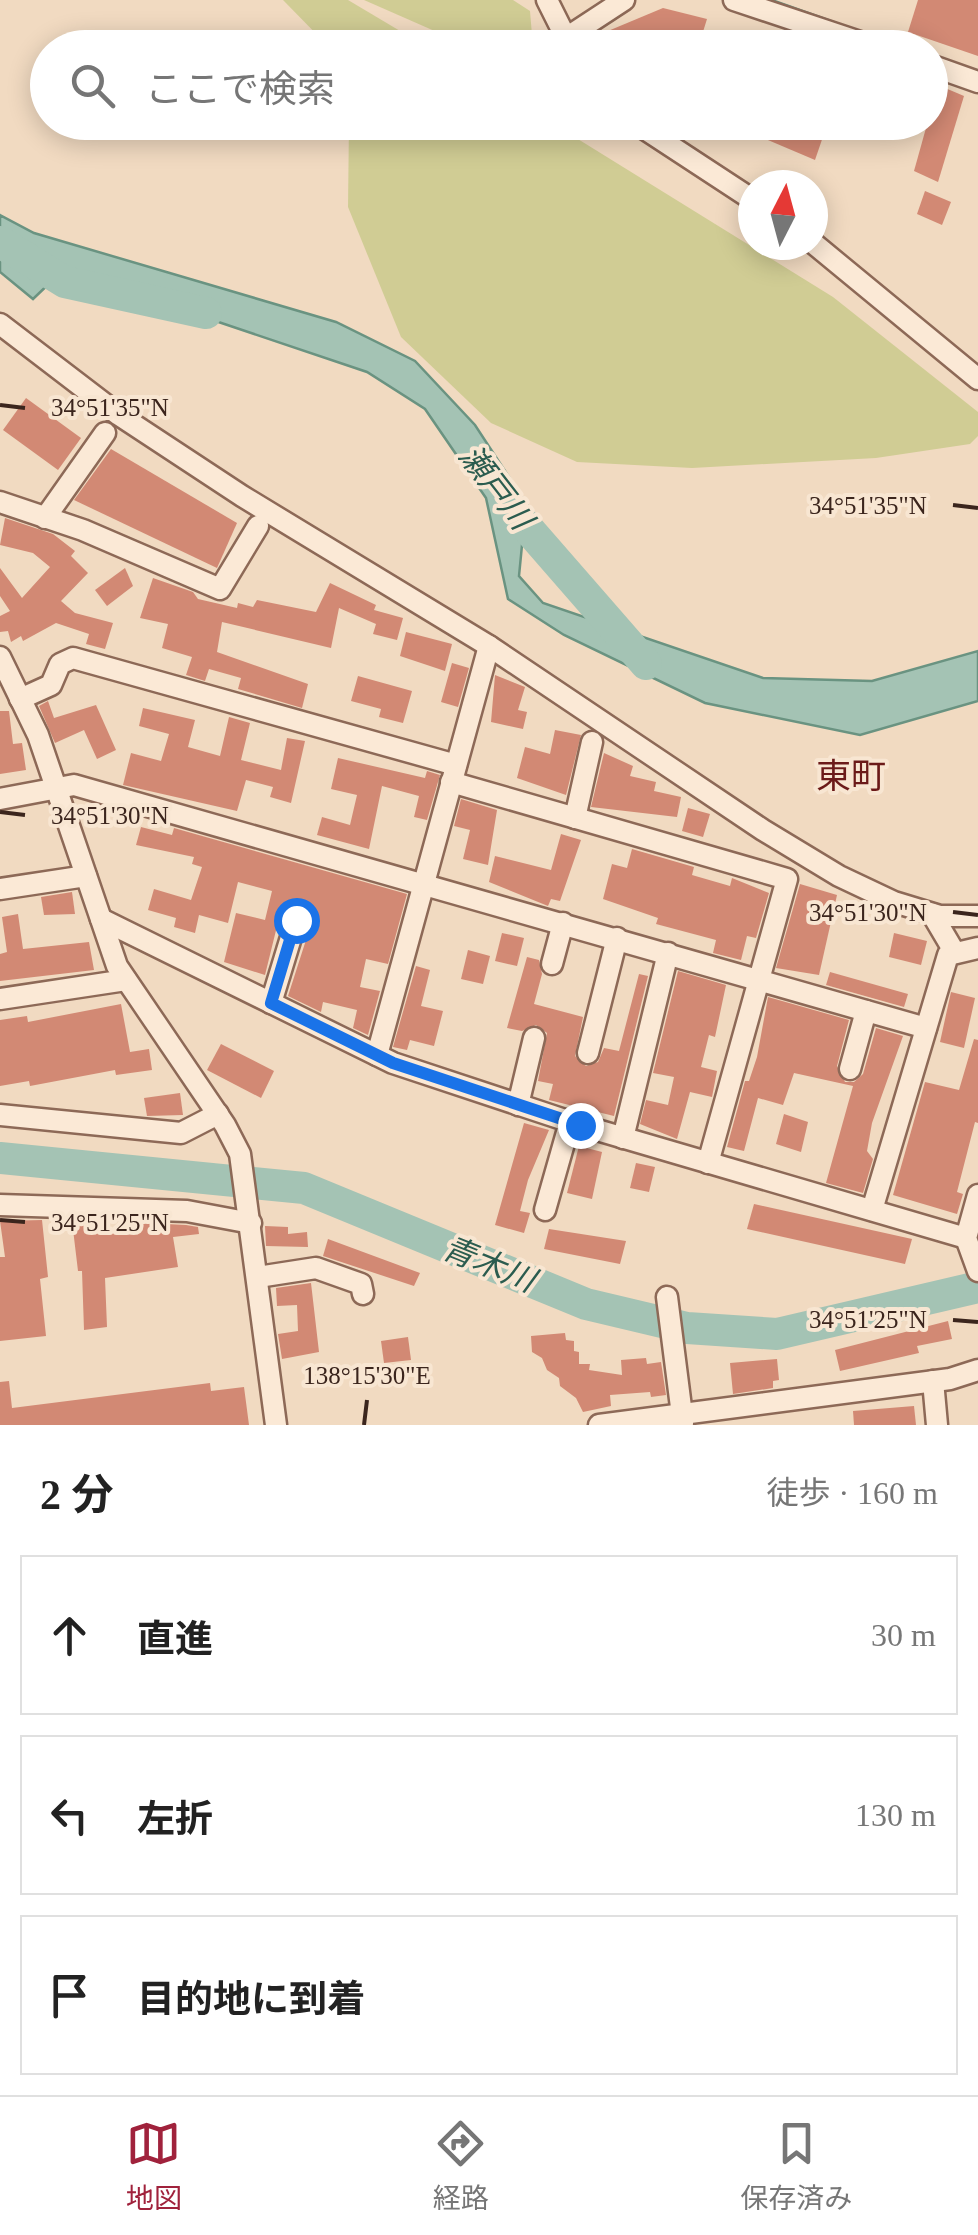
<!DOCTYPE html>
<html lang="ja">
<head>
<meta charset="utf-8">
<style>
  body { margin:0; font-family:"Times New Roman","Noto Sans JP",serif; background:#f2f2f2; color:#222 }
  .compass { position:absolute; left:738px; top:170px; width:90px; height:90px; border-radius:50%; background:#fff; box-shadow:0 5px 25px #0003; rotate:6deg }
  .stop { position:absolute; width:30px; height:30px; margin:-22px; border:8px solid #1a73e8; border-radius:50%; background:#fff }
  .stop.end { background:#1a73e8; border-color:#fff; box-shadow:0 2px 10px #0008 }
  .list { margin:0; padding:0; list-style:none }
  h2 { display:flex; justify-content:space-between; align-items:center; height:130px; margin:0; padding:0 40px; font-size:42px }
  h2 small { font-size:32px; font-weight:400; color:#767676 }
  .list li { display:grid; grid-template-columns:65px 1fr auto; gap:30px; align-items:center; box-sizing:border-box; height:160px; margin:0 20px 20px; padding:0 20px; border:2px solid #e0e0e0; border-radius:0px }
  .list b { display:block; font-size:38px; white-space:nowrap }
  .list em { font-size:32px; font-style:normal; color:#767676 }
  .icon { flex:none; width:55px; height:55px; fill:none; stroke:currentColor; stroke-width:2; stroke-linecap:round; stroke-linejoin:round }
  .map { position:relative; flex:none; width:978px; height:1425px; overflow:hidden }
  .search { position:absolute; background:#fff; box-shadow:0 5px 25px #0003; left:30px; right:30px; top:30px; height:110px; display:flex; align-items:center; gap:25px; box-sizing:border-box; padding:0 35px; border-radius:55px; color:#767676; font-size:38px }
  .sheet { height:670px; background:#fff }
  nav { display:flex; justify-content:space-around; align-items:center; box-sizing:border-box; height:140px; border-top:2px solid #e0e0e0; background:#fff; font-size:28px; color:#767676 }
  nav a { display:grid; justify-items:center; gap:5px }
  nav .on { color:#a0223c }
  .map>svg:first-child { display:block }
  .green { fill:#d0cc94 }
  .water { fill:#a4c3b4; stroke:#6a9381; stroke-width:2.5 }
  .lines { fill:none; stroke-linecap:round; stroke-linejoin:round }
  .stream { stroke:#6a9381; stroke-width:5 }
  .river { stroke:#a4c3b4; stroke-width:32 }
  .building { fill:#d28974 }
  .minor-casing { stroke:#8d6957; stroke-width:25 }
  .minor { stroke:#fbe9d6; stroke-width:20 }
  .route { stroke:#1a73e8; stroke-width:12 }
  .ticks { fill:none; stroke:#3b251d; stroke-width:4 }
  .labels { text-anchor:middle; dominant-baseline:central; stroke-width:8; stroke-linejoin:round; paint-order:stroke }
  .water-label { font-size:32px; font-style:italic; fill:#2b5c4f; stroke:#f8e6d2 }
  .quarter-label { font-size:35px; fill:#6b1a19; stroke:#f8e6d2 }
  .ticks-label { font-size:25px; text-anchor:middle; fill:#3b251d; stroke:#f8e6d2; stroke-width:8; stroke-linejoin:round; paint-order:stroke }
</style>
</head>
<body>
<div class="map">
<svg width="978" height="1425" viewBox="0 0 978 1425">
  <rect width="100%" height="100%" fill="#f1dac1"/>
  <g class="green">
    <path d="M 283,0 L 348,0 L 427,47 L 329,47 Z"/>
    <path d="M 364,0 L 513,0 L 530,11 L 533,47 L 471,47 Z"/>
    <path d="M 349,123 L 552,123 L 833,297 L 978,412 L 978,436 L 970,444 L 876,458 L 692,468 L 577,462 L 491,423 L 401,337 L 348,207 Z"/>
  </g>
  <path class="water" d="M 0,215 L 34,233 L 336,322 L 415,361 L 475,425 L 570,570 L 523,535 L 519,576 L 543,603 L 763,678 L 872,681 L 978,651 L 978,701 L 860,735 L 705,703 L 564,635 L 508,599 L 486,498 L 425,409 L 367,372 L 162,303 L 56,277 L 33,299 L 0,272 Z"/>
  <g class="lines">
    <g class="stream">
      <path d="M 768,0 L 836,24"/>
      <path d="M 880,39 L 906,48"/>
    </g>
    <g class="river">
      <path d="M 0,242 L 65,282 L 206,313"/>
      <path d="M 524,524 L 646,664"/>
      <path d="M 0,1158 L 304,1188 L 586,1304 L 687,1328 L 777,1334 L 978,1287"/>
    </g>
  </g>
  <g class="building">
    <path d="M 918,0 L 978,0 L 978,56 L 908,32 Z"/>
    <path d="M 663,8 L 707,19 L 698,48 L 603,48 L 596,36 Z"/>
    <path d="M 938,85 L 964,96 L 938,182 L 914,171 Z"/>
    <path d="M 758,122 L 828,122 L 815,160 L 754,134 Z"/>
    <path d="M 925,191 L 951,202 L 942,225 L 917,214 Z"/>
    <path d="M 26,398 L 81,438 L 58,470 L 3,430 Z"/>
    <path d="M 111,449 L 237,523 L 217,568 L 74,500 Z"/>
    <path d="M 5,518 L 53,534 L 75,551 L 71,556 L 88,573 L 61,601 L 75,613 L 113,623 L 105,649 L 86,644 L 89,634 L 56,623 L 23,641 L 21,636 L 11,642 L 8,631 L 0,632 L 0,616 L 10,611 L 0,596 L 0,568 L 22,598 L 50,567 L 33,553 L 0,545 Z"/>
    <path d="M 125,568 L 133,586 L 107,606 L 95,590 Z"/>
    <path d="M 153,578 L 193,592 L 198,599 L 237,608 L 238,603 L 253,607 L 257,600 L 316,612 L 330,583 L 376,605 L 374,610 L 403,618 L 397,640 L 373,634 L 376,624 L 339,608 L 331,648 L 222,622 L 217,652 L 308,684 L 302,708 L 238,689 L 241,678 L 209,669 L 205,681 L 186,675 L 192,657 L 162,648 L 168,624 L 140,618 Z"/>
    <path d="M 406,632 L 452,644 L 445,671 L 400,656 Z"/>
    <path d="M 452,663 L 469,668 L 458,707 L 441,702 Z"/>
    <path d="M 495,675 L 525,687 L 518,710 L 527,712 L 523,729 L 491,722 Z"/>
    <path d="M 358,676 L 412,691 L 403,723 L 379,717 L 381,709 L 351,701 Z"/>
    <path d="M 48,701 L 54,718 L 96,705 L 116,750 L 97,759 L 84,730 L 55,743 L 39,706 Z"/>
    <path d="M 143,708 L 195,720 L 188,747 L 220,756 L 229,717 L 250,723 L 241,760 L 281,770 L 287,738 L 305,741 L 291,803 L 270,797 L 273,787 L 246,780 L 237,811 L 123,785 L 131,753 L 161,761 L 169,734 L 139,726 Z"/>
    <path d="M 0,711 L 9,711 L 13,744 L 22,743 L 26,770 L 0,774 Z"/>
    <path d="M 555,730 L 581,735 L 566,795 L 517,778 L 525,747 L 550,754 Z"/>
    <path d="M 604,753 L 633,766 L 630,776 L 656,782 L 654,791 L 681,797 L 677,817 L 591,807 Z"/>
    <path d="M 338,758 L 425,778 L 427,771 L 440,775 L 427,820 L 414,817 L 419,796 L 382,786 L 369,849 L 317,835 L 322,817 L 350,825 L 357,795 L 331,789 Z"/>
    <path d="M 461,799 L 497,810 L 488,865 L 463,859 L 470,830 L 454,826 Z"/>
    <path d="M 688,808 L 710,814 L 703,837 L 682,831 Z"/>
    <path d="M 141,827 L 172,835 L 174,828 L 407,894 L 388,964 L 366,959 L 360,987 L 380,991 L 368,1035 L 353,1028 L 357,1010 L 323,1002 L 321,1012 L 288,996 L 314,915 L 282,906 L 265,975 L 224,962 L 236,913 L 265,920 L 272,891 L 238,882 L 228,923 L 199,915 L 195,933 L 174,927 L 176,918 L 148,910 L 154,889 L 191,900 L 202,867 L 192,864 L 194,857 L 136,845 Z"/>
    <path d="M 561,834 L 581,840 L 560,901 L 551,899 L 548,906 L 489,882 L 495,856 L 551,870 Z"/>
    <path d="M 632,849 L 694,867 L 692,875 L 730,886 L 732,878 L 769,893 L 756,938 L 747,936 L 741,960 L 713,953 L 716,940 L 656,924 L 658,918 L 603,899 L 612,864 L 627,868 Z"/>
    <path d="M 800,884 L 837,895 L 819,975 L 776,968 Z"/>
    <path d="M 72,892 L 75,914 L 44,915 L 41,897 Z"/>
    <path d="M 18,914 L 23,949 L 89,942 L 94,970 L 0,981 L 0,954 L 7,952 L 2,917 Z"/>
    <path d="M 502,933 L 524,938 L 517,966 L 495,961 Z"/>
    <path d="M 894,933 L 927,941 L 921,965 L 889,957 Z"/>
    <path d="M 468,950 L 490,956 L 483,984 L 461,979 Z"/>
    <path d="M 527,957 L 539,960 L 542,974 L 534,1004 L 583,1017 L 575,1056 L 586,1066 L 598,1062 L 604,1048 L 619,1051 L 639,974 L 648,976 L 614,1116 L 549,1100 L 553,1084 L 538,1081 L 547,1033 L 536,1025 L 522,1031 L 507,1028 Z"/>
    <path d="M 416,966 L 430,970 L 421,1006 L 443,1011 L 434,1046 L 410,1040 L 407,1050 L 393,1047 Z"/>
    <path d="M 678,971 L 726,985 L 715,1037 L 709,1035 L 701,1067 L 717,1071 L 712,1097 L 690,1092 L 677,1139 L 640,1124 L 646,1100 L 668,1105 L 674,1077 L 653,1073 Z"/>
    <path d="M 830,972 L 908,994 L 904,1007 L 826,985 Z"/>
    <path d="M 951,992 L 975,998 L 964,1048 L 940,1042 Z"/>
    <path d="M 768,997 L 849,1020 L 837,1066 L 845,1082 L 854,1082 L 863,1074 L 876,1028 L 903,1036 L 872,1123 L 867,1151 L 873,1159 L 863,1193 L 826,1183 L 853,1086 L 794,1073 L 783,1105 L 758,1098 L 744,1151 L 727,1147 L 745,1081 L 749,1081 L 757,1057 Z"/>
    <path d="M 121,1004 L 130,1052 L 149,1049 L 152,1070 L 116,1075 L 115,1070 L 30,1086 L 29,1081 L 0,1086 L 0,1020 L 27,1016 L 28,1022 Z"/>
    <path d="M 974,1039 L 978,1040 L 978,1123 L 975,1122 L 957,1192 L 963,1194 L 957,1214 L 893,1195 L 925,1082 L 959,1090 Z"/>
    <path d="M 221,1044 L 274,1071 L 261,1098 L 207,1070 Z"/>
    <path d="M 180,1093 L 183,1115 L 147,1116 L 144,1098 Z"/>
    <path d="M 784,1114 L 808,1122 L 801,1152 L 776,1144 Z"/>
    <path d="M 524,1123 L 549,1130 L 528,1180 L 520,1211 L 530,1213 L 524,1233 L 495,1225 Z"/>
    <path d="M 579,1146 L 602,1152 L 592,1199 L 567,1193 Z"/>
    <path d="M 636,1163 L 655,1167 L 649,1192 L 630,1188 Z"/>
    <path d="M 754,1204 L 912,1239 L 905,1264 L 747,1229 Z"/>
    <path d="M 42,1220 L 48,1277 L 40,1279 L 46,1336 L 0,1341 L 0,1257 L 5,1257 L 0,1221 Z"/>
    <path d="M 72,1221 L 94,1222 L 95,1231 L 146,1223 L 186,1225 L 198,1227 L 199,1234 L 173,1237 L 178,1267 L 105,1278 L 107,1327 L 84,1330 L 82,1271 L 78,1271 Z"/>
    <path d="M 265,1226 L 288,1227 L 288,1234 L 307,1232 L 308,1247 L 266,1246 Z"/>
    <path d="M 549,1229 L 626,1241 L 620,1264 L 544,1249 Z"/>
    <path d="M 328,1239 L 420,1273 L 414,1286 L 323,1256 Z"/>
    <path d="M 311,1283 L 319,1352 L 282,1359 L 278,1334 L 298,1331 L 297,1305 L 277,1306 L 276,1288 Z"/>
    <path d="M 948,1321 L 952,1339 L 917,1346 L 919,1353 L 840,1371 L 835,1350 Z"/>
    <path d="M 565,1333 L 566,1340 L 574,1341 L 574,1351 L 579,1352 L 579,1364 L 590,1364 L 589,1370 L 622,1375 L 621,1360 L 646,1358 L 647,1364 L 661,1362 L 666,1395 L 651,1397 L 650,1392 L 610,1395 L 611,1406 L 583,1412 L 576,1398 L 560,1386 L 559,1378 L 547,1370 L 542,1358 L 532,1352 L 531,1336 Z"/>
    <path d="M 408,1337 L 411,1360 L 384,1363 L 381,1341 Z"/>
    <path d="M 777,1359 L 779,1380 L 773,1381 L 773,1388 L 733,1394 L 730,1363 Z"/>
    <path d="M 9,1381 L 12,1408 L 210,1383 L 211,1391 L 244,1387 L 249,1425 L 0,1425 L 0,1382 Z"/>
    <path d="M 914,1406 L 916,1425 L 854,1425 L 853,1411 Z"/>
  </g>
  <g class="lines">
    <g class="minor-casing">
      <g id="minor">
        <path d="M 547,0 L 571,48"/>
        <path d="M 734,0 L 878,48"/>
        <path d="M 566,38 L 624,0"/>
        <path d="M 930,65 L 978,82"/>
        <path d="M 634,122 L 753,200"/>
        <path d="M 813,243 L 978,379"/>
        <path d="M 0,324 L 119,415 L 242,496 L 489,646 L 763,830 L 839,876 L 894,902 L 940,916 L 978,916"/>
        <path d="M 0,502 L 83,530 L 220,589 L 258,526"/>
        <path d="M 45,518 L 105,433"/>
        <path d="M 0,657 L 38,735 L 117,966 L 225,1125 L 240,1154 L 276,1425"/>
        <path d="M 20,699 L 51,685 L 60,664 L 73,658 L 456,765"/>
        <path d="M 451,782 L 787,879 L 708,1163"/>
        <path d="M 0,799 L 74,785 L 926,1028"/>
        <path d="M 575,818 L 592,742"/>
        <path d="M 0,889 L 86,876"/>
        <path d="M 932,914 L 955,953"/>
        <path d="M 101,919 L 393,1063 L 580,1125 L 966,1238"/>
        <path d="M 552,964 L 563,923"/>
        <path d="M 0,999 L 126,980"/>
        <path d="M 271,1003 L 296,921"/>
        <path d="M 588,1053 L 617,938"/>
        <path d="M 377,1055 L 489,646"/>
        <path d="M 850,1069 L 866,1011"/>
        <path d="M 518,1105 L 534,1038"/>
        <path d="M 0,1115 L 181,1133 L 218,1114"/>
        <path d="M 623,1138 L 668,953"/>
        <path d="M 978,1195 L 966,1238 L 978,1271"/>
        <path d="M 0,1205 L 187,1211 L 251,1223"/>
        <path d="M 545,1210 L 570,1122"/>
        <path d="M 872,1210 L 948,955 L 978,948"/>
        <path d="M 258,1277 L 316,1268 L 361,1284 L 363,1294"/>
        <path d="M 667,1297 L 683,1423"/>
        <path d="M 933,1381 L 937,1425"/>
        <path d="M 599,1425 L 950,1379 L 978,1370"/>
      </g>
    </g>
    <use href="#minor" class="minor"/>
  </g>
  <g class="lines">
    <path class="route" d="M 296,920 L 271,1003 L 393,1063 L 580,1125"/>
  </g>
  <path class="ticks" d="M 0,405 L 25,408M 953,505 L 978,508M 0,812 L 25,815M 953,912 L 978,915M 0,1220 L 25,1222M 953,1320 L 978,1322M 364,1425 L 367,1400"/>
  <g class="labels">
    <g class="water-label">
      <text transform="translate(496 487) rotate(52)">瀬戸川</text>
      <text transform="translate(489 1264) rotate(22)">青木川</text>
    </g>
    <g class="quarter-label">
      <text x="851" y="776">東町</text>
    </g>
  </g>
  <g class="ticks-label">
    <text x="110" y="416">34°51'35"N</text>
    <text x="868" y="514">34°51'35"N</text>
    <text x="110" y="824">34°51'30"N</text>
    <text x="868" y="921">34°51'30"N</text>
    <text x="110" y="1231">34°51'25"N</text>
    <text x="868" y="1328">34°51'25"N</text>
    <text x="367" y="1384">138°15'30"E</text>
  </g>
</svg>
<svg class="compass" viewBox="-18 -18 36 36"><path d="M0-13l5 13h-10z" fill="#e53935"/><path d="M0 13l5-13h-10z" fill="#767676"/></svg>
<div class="stop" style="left:296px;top:920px"></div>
<div class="stop end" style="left:580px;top:1125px"></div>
<div class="search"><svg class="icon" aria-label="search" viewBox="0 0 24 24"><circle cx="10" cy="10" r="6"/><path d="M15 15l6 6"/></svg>ここで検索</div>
</div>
<section class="sheet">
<h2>2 分<small>徒歩 · 160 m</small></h2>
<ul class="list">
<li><svg class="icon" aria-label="ahead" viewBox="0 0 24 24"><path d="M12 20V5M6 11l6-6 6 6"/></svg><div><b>直進</b></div><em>30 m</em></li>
<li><svg class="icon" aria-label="left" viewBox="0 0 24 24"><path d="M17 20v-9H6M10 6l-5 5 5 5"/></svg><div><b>左折</b></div><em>130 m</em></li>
<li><svg class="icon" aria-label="arrive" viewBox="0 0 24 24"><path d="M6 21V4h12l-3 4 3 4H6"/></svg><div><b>目的地に到着</b></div></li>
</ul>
</section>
<nav>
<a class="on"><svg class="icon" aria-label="map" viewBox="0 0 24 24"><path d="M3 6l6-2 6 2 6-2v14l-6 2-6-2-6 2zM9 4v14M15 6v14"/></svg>地図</a>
<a><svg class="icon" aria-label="directions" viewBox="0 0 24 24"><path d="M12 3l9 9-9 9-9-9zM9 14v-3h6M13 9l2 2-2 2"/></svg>経路</a>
<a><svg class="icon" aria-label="saved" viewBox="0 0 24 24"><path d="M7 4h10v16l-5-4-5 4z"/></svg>保存済み</a>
</nav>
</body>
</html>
